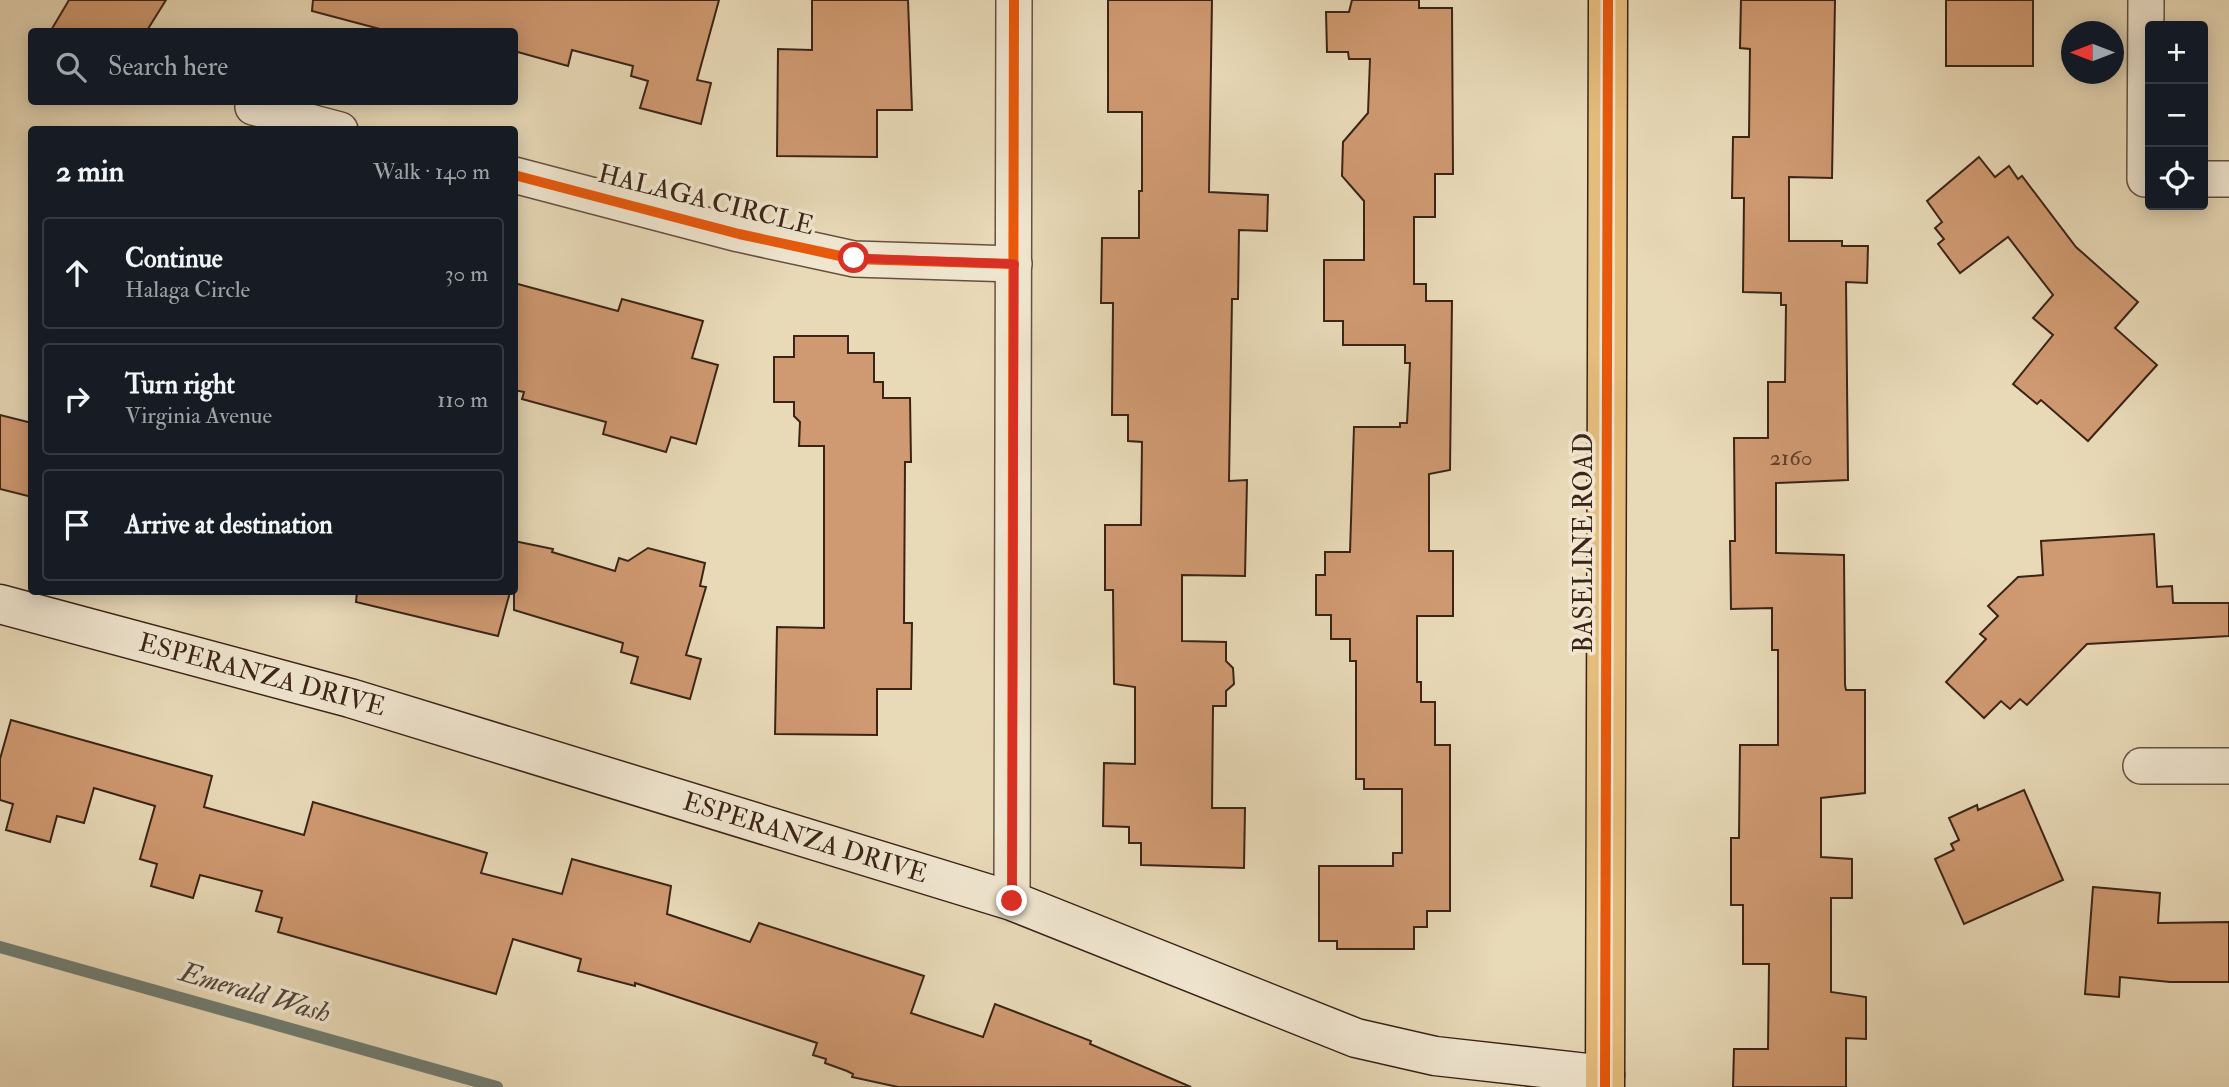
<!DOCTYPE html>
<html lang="en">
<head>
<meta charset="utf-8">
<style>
  body { margin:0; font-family:"IM FELL Double Pica",serif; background:#242831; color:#f1f3f6 }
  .controls { position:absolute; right:21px; top:21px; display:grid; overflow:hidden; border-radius:7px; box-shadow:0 4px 18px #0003 }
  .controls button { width:63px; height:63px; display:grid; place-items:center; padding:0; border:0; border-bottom:2px solid #363941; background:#171b24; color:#f1f3f6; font:35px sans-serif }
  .compass { position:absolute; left:2061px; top:21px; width:63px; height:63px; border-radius:50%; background:#171b24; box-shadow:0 4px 18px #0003; rotate:270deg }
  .stop { position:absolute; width:21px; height:21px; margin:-16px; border:5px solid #d93025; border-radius:50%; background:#fff }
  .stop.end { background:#d93025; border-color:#fff; box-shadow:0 2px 7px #0008 }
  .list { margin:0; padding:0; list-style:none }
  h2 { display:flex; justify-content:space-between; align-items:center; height:91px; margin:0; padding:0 28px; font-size:30px }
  h2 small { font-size:23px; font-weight:400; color:#9ea1a6 }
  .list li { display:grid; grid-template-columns:46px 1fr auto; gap:21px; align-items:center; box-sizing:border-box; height:112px; margin:0 14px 14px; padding:0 14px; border:2px solid #363941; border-radius:7px }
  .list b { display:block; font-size:26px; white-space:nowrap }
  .list p { margin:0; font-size:23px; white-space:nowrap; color:#9ea1a6 }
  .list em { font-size:23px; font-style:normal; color:#9ea1a6 }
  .icon { flex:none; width:38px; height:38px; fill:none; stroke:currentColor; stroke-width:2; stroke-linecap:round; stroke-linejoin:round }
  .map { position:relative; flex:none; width:2229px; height:1087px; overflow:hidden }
  .search { position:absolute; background:#171b24; box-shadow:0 4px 18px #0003; left:28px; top:28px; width:490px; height:77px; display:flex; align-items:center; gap:18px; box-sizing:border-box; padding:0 24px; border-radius:7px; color:#9ea1a6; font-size:26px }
  .panel { position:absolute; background:#171b24; box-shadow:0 4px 18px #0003; left:28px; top:126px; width:490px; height:469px; border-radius:7px }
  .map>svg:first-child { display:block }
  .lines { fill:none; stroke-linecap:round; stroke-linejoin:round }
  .stream { stroke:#727e73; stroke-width:12 }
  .building { fill:#cf9971; stroke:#3b2417; stroke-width:2 }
  .minor-casing { stroke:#66513f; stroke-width:38 }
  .secondary-casing { stroke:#3b2417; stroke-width:41 }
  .primary-casing { stroke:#3b2417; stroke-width:41 }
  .minor { stroke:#f0e6d0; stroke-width:35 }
  .secondary { stroke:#f0e6d0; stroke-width:38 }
  .primary { stroke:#e4bc7c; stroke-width:38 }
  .cycleway-casing { stroke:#f0e6d0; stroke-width:15 }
  .cycleway { stroke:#e8590c; stroke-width:10 }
  .route { stroke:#d93025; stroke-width:9 }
  .labels { text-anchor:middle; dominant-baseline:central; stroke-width:7; stroke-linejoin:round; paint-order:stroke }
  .number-label { font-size:23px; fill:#60412e }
  .street-label { font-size:26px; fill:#3b2417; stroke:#f0e6d0 }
  .water-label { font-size:28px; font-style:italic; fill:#524a3d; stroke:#f0e6d0 }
</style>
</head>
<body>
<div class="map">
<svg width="2229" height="1087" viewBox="0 0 2229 1087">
  <rect width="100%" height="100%" fill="#e8d9b7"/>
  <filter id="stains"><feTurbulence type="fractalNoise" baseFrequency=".00286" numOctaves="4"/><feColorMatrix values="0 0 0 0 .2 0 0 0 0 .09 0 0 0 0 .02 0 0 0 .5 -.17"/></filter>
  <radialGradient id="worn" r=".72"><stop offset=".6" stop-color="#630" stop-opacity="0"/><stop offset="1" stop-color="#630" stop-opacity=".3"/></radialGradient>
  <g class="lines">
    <path class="stream" d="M 0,947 L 497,1087"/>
  </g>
  <g class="building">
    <path d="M 69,0 L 166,0 L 146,32 L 50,32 Z"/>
    <path d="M 313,0 L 719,0 L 697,80 L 711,83 L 701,124 L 640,108 L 648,81 L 631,76 L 633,66 L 572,50 L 568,66 L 514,51 L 514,32 L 391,32 L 312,11 Z"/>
    <path d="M 812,0 L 908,0 L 912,110 L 877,110 L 877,157 L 777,156 L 778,49 L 812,50 Z"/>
    <path d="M 1108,0 L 1212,0 L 1209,192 L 1268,195 L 1267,231 L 1239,230 L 1238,299 L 1232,299 L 1229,481 L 1247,480 L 1245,576 L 1182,575 L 1182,641 L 1226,642 L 1226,661 L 1233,668 L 1234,684 L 1226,691 L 1226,706 L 1213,706 L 1212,808 L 1245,808 L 1244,868 L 1141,865 L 1141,843 L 1129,843 L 1129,827 L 1103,826 L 1104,763 L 1135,764 L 1135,687 L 1114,684 L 1113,590 L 1105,590 L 1105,525 L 1141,525 L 1142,442 L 1128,441 L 1128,415 L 1112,415 L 1113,303 L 1101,303 L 1102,238 L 1139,238 L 1139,191 L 1142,191 L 1142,112 L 1108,112 Z"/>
    <path d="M 1352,0 L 1419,0 L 1419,8 L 1452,8 L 1453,174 L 1435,174 L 1435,217 L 1414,217 L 1414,284 L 1426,284 L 1426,301 L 1452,301 L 1450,470 L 1429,474 L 1429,551 L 1453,551 L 1453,616 L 1417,616 L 1417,682 L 1421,682 L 1421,702 L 1435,702 L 1435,745 L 1450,745 L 1450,911 L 1427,911 L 1427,927 L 1414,927 L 1414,949 L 1337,949 L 1337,941 L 1319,941 L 1319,866 L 1393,866 L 1393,853 L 1402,853 L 1402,789 L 1364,789 L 1364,779 L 1356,779 L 1356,661 L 1350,661 L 1350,639 L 1331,639 L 1331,615 L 1316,615 L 1316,575 L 1325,575 L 1325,552 L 1350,552 L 1354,427 L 1400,427 L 1400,423 L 1407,423 L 1410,363 L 1405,363 L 1405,345 L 1343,345 L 1343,321 L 1324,321 L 1324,260 L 1364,260 L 1364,201 L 1342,176 L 1343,142 L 1368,113 L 1370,59 L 1349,59 L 1348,52 L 1327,52 L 1326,12 L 1349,12 Z"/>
    <path d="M 1741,0 L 1835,0 L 1832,178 L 1789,177 L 1789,241 L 1842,241 L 1842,246 L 1868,246 L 1867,283 L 1846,282 L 1848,480 L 1776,483 L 1776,553 L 1844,555 L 1845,685 L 1846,690 L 1865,690 L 1865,793 L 1821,798 L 1821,857 L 1852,859 L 1852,898 L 1831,898 L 1831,992 L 1866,997 L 1866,1039 L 1846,1038 L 1846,1087 L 1733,1087 L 1734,1049 L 1768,1049 L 1769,964 L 1743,964 L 1743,905 L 1731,905 L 1731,838 L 1739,838 L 1740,745 L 1778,745 L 1778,650 L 1772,650 L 1772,608 L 1731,609 L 1730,541 L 1735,541 L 1734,438 L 1768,438 L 1768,382 L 1785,382 L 1786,305 L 1781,305 L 1781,293 L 1743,292 L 1744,198 L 1732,198 L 1733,137 L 1749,137 L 1750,49 L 1740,48 Z"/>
    <rect x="1946" y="0" width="87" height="66"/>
    <path d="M 1979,157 L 1995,177 L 2009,166 L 2018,179 L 2022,176 L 2076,247 L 2138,302 L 2115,328 L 2157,365 L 2088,441 L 2041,400 L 2037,404 L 2013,384 L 2053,335 L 2033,318 L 2053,295 L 2008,237 L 1960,273 L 1938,244 L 1944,239 L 1935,228 L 1942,222 L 1927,201 Z"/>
    <path d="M 514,283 L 618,311 L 622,299 L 703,321 L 692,358 L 718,365 L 696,444 L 671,437 L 666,452 L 603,434 L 606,422 L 522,399 L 524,392 L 514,390 Z"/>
    <path d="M 794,336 L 848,336 L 848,353 L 874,353 L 874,382 L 883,382 L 883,398 L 910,398 L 911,462 L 905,462 L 904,623 L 912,623 L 911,689 L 877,689 L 877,735 L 775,734 L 777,627 L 824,628 L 824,446 L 799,446 L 800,422 L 794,416 L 794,402 L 774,402 L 774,357 L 794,357 Z"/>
    <path d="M 0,415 L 32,423 L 32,497 L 0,489 Z"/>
    <path d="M 2154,534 L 2157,587 L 2172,586 L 2173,603 L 2229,603 L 2229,636 L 2087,644 L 2027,705 L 2020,699 L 2010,709 L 2001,701 L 1984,718 L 1946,682 L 1986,639 L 1980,634 L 1998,616 L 1988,606 L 2018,577 L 2043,575 L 2041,541 Z"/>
    <path d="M 514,541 L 553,549 L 552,552 L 615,571 L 619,558 L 628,561 L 648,548 L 705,563 L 700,586 L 706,587 L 686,655 L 701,659 L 690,699 L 631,683 L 638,657 L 621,652 L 623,643 L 514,610 Z"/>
    <path d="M 357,592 L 510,592 L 498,636 L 356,602 Z"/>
    <path d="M 11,720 L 212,776 L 204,807 L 304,835 L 313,802 L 487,853 L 481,873 L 562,894 L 572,859 L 671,886 L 667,914 L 750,942 L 759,923 L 924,976 L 911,1013 L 983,1037 L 995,1004 L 1091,1041 L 1090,1044 L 1191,1087 L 898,1087 L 852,1077 L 853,1074 L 847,1071 L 825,1063 L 826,1059 L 813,1055 L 817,1043 L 635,983 L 635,986 L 578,971 L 581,959 L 513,939 L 496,994 L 278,932 L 282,918 L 256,911 L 262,891 L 200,875 L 193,898 L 151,886 L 157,864 L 140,859 L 155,806 L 94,788 L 84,823 L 57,816 L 50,842 L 6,830 L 13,804 L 0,800 L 0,759 Z"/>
    <path d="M 2024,790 L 2063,880 L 1964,924 L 1935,859 L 1954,850 L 1951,844 L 1959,840 L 1949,818 L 1977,805 L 1978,810 Z"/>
    <path d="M 2093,887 L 2160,893 L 2158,923 L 2229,922 L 2229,982 L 2170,982 L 2120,977 L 2119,997 L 2085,994 Z"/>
  </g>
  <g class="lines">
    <g class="minor-casing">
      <g id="minor">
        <path d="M 2146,0 L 2145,179 L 2150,179"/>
        <path d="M 253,107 L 340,130"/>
        <path d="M 514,175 L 739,234 L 854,259 L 1014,264"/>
        <path d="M 2203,179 L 2229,179"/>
        <path d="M 2141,766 L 2229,766"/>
        <path d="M 1012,901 L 1014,0"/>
      </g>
    </g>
    <g class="secondary-casing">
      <path id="secondary" d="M 0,604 L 350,698 L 1012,901 L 1356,1038 L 1435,1056 L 1605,1075"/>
    </g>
    <g class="primary-casing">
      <path id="primary" d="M 1605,1087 L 1608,0"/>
    </g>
    <use href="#minor" class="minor"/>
    <use href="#secondary" class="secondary"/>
    <use href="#primary" class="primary"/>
    <g class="cycleway-casing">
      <g id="cycleway">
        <path d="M 514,175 L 739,234 L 854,259 L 1014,264"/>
        <path d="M 1012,901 L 1014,0"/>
        <path d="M 1605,1087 L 1608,0"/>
      </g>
    </g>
    <use href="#cycleway" class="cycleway"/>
  </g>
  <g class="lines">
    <path class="route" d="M 854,258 L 1014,264 L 1012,901"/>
  </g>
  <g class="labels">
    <g class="number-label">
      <text x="1791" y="457">2160</text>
    </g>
    <g class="street-label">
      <text transform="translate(706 200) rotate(14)">HALAGA CIRCLE</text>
      <text transform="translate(1584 543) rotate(-90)">BASELINE ROAD</text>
      <text transform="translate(262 675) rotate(15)">ESPERANZA DRIVE</text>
      <text transform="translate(805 838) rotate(17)">ESPERANZA DRIVE</text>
    </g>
    <g class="water-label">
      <text transform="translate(255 993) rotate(16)">Emerald Wash</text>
    </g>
  </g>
  <rect width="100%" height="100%" filter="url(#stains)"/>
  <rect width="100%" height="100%" fill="url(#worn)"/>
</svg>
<div class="controls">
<button>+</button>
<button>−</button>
<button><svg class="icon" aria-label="locate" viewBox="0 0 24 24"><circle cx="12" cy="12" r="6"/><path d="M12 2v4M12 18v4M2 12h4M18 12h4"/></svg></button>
</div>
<svg class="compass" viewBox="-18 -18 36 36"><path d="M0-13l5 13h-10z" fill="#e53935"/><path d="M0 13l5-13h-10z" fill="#9ea1a6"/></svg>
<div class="stop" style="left:854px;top:258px"></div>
<div class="stop end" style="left:1012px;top:901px"></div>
<div class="search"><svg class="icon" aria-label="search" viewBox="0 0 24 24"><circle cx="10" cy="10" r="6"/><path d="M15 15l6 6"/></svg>Search here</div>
<section class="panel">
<h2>2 min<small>Walk · 140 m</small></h2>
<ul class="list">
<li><svg class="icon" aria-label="ahead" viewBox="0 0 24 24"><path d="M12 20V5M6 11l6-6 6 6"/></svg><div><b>Continue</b><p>Halaga Circle</p></div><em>30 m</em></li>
<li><svg class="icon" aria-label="right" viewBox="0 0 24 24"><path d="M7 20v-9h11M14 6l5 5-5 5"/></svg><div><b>Turn right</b><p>Virginia Avenue</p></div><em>110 m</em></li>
<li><svg class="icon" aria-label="arrive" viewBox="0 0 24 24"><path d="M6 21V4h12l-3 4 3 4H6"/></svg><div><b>Arrive at destination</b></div></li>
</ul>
</section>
</div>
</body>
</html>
